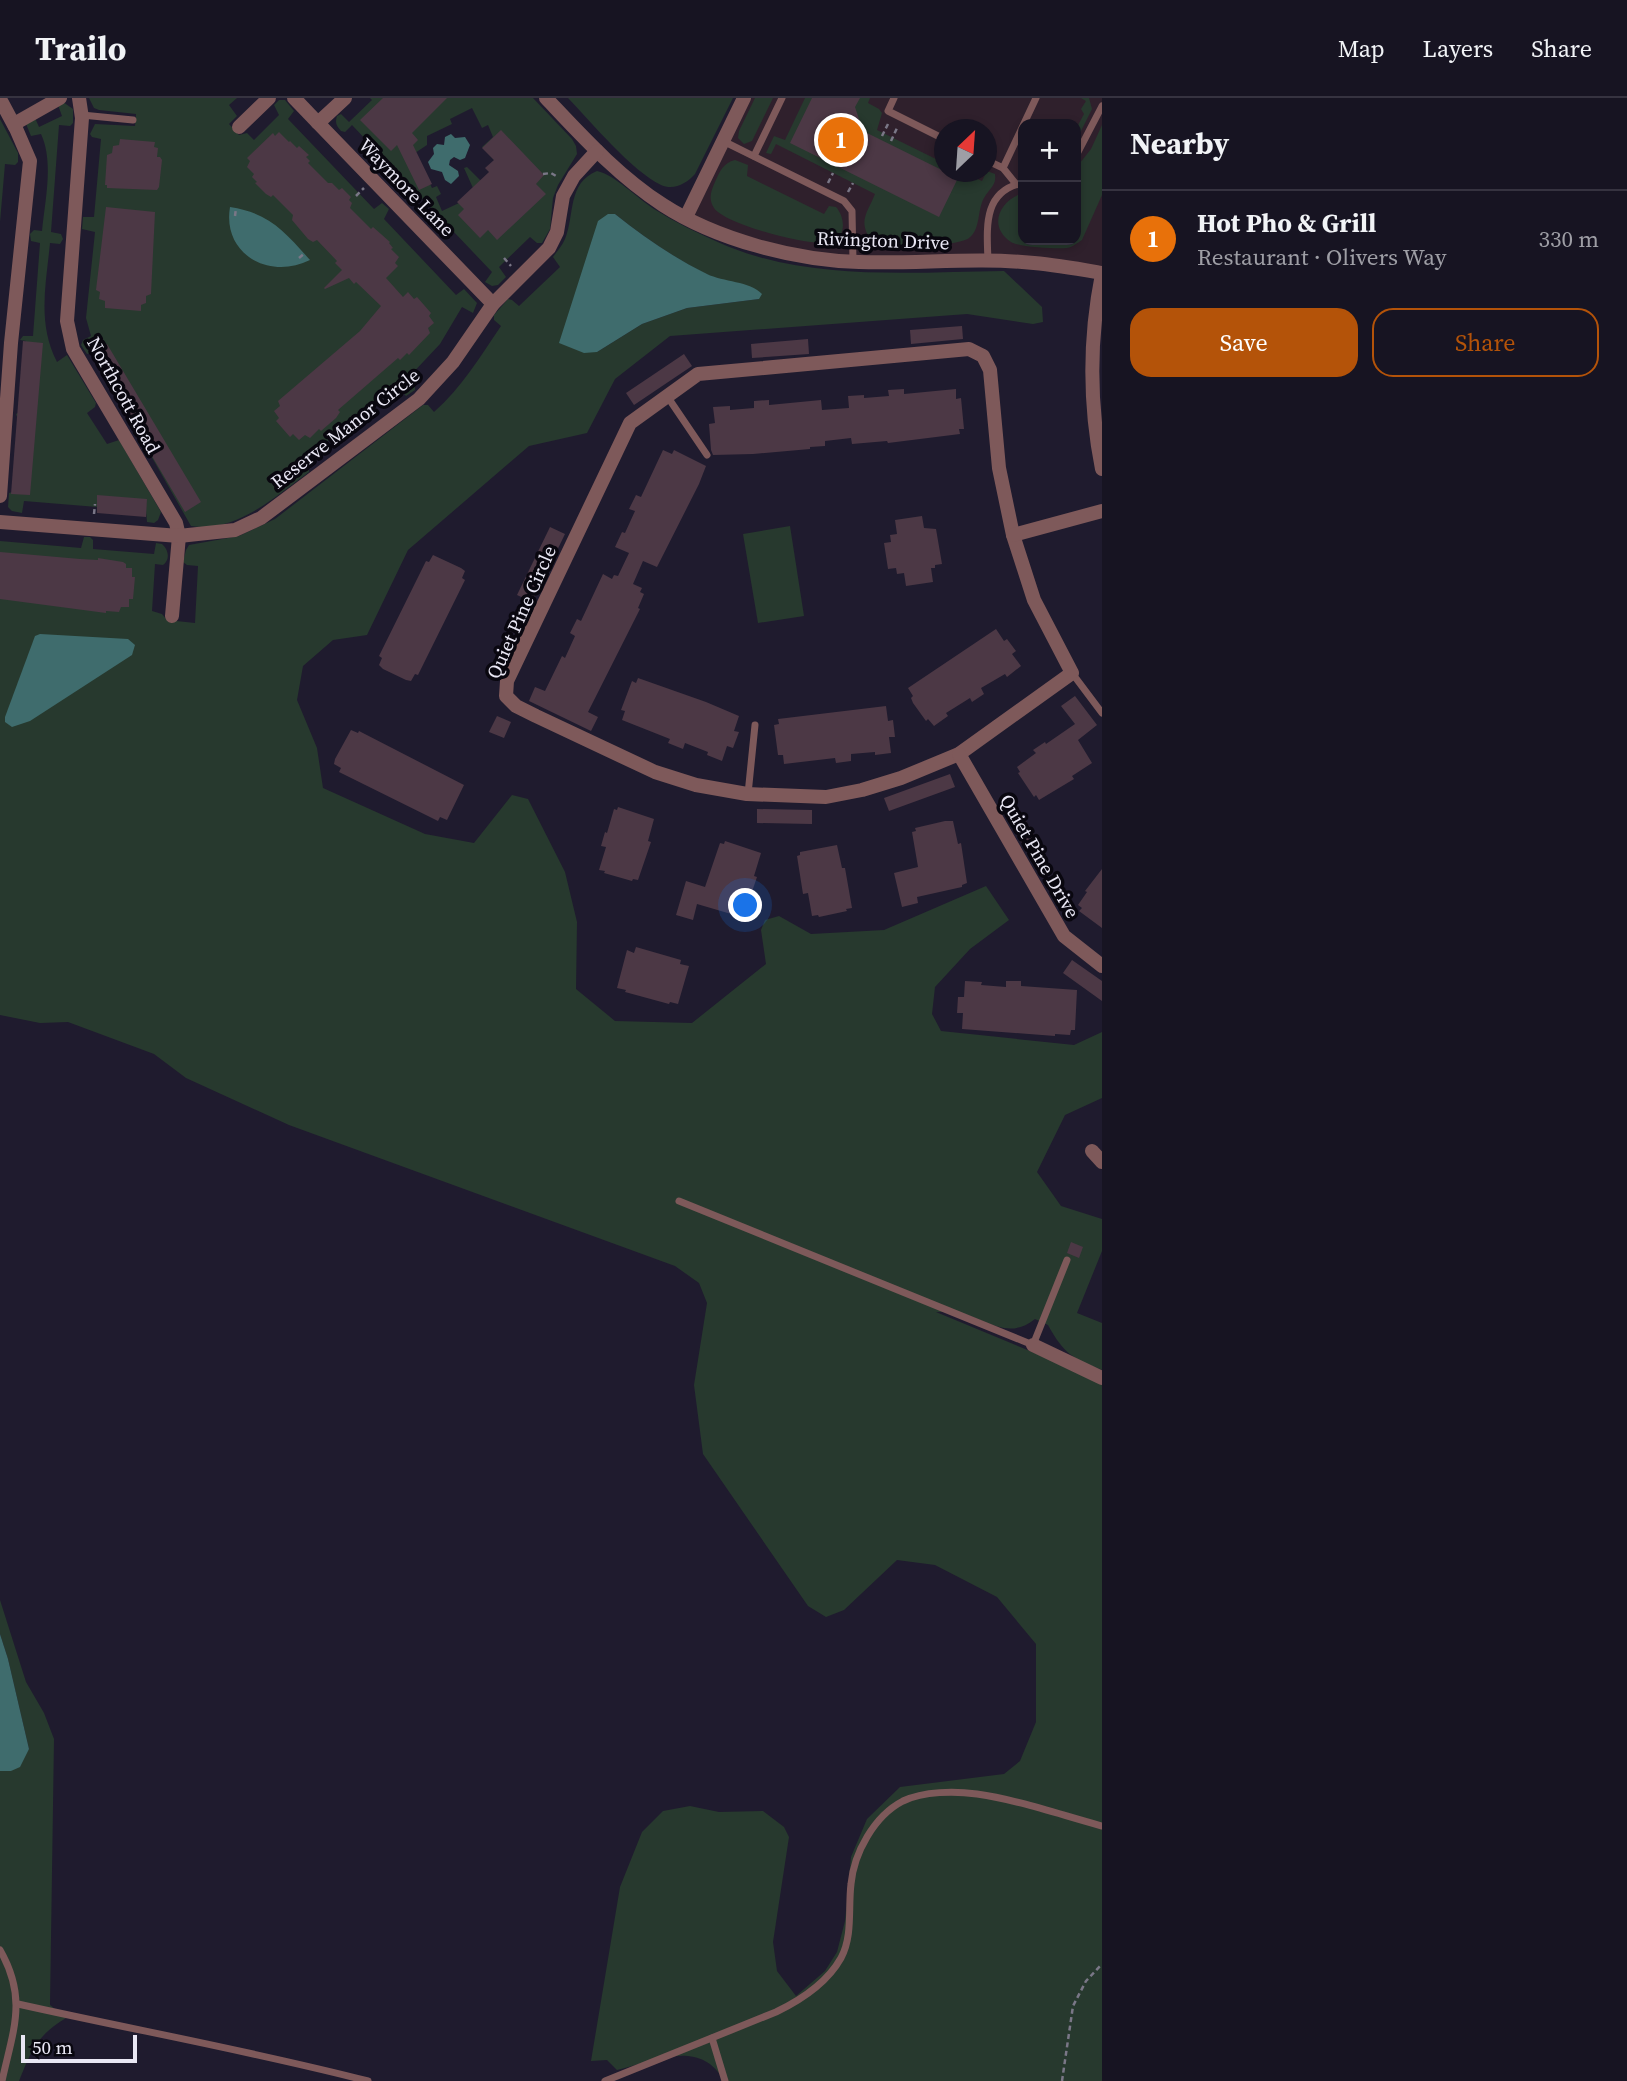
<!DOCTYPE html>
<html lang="en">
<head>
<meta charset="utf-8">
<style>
  body { margin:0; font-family:"Source Serif 4",serif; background:#201d2a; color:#f1f3f6 }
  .controls { position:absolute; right:21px; top:21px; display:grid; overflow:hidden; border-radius:14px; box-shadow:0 4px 10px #0003 }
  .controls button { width:63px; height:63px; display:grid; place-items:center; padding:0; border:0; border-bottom:2px solid #363340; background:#171422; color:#f1f3f6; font:35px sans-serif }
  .compass { position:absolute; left:934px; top:21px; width:63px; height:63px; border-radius:50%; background:#171422; box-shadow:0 4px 10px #0003; rotate:25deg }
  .scale { position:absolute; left:21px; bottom:18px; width:116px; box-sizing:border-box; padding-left:7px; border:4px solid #e9e7f4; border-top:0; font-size:19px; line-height:24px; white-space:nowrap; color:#e9e7f4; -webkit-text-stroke:5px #09070f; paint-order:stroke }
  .you { position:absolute; left:746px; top:808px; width:24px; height:24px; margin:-18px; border:5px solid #fff; border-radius:50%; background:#1a73e8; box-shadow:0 0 0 10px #1a73e833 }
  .badge { display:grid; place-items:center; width:46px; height:46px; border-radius:50%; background:#b45309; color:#fff; font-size:23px; font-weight:700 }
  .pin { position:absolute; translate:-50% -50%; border:4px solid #fff; box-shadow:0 2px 7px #0006 }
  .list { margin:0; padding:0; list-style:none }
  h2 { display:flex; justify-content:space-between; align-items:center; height:91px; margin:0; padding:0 28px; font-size:30px }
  h2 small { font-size:23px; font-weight:400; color:#9e9ea5 }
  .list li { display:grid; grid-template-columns:46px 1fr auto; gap:21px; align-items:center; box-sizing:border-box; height:98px; padding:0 28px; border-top:2px solid #363340 }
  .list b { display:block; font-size:26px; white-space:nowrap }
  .list p { margin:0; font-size:23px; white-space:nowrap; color:#9e9ea5 }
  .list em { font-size:23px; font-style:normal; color:#9e9ea5 }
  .actions { display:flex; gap:14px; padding:21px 28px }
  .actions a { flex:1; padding:16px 0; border:2px solid #b45309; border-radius:21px; text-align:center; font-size:24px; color:#b45309 }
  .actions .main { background:#b45309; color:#fff }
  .map { position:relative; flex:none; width:1102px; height:1983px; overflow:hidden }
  header { display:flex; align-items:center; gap:42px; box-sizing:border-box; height:98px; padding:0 35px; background:#171422; border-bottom:2px solid #363340 }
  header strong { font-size:33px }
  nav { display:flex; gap:38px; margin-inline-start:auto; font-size:24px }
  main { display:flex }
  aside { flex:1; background:#171422 }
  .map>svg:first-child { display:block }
  .commercial { fill:#2f202c; fill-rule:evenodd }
  .green { fill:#27392e; fill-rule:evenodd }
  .water { fill:#3f6c6d }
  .building { fill:#4c3845 }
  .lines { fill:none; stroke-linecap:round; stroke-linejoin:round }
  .path { stroke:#7a7787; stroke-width:2.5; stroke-dasharray:5 3.5; stroke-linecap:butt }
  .lane { stroke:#7e595a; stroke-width:7 }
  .street { stroke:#7e595a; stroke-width:14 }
  .labels { text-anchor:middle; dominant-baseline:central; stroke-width:7; stroke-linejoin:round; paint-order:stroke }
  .street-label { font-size:19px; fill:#e9e7f4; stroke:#09070f }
</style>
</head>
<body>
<header>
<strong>Trailo</strong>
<nav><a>Map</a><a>Layers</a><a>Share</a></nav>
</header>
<main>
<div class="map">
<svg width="1102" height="1983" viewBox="0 0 1102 1983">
  <rect width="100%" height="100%" fill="#1f1b2e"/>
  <path class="commercial" d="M 745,0 L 1102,0 L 1102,175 L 808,158 L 687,118 ZM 1023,26 L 1076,26 L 1076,142 L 1023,142 ZM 944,32 L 986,32 L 986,74 L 944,74 Z"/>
  <g class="green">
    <path d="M 89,0 L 237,0 L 229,7 L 237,18 L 229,26 L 239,37 L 247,35 L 254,42 L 279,17 L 274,7 L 279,2 L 285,2 L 294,13 L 288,21 L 374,111 L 382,105 L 389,111 L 384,121 L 456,197 L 464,191 L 477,205 L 473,215 L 462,209 L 440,246 L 408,280 L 415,289 L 415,292 L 406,298 L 398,289 L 303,362 L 309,371 L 309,374 C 275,399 236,435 191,428 L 138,335 L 135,335 L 129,324 L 130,321 L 91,255 L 87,256 L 81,247 L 83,242 L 91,238 L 86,220 L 95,134 L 82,131 L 83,119 L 94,119 L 101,41 L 92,39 L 90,36 L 95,26 L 135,28 L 136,16 L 99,12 L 94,10 Z"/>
    <path d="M 370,0 L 533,0 L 572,41 L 576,48 L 577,56 L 558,87 L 553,100 L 550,131 L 542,145 L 537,145 L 530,139 L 499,169 L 506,179 L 498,187 L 492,188 L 485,184 L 492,174 L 414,92 L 404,99 L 397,93 L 404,82 L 352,27 L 345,34 L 341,33 C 336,27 335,25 337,18 L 341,16 L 349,24 L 372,2 ZM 472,10 L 482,30 L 488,27 L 493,39 L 482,49 L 494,62 L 492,77 L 483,85 L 467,69 L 464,70 L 473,90 L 459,105 L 442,113 L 436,99 L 441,96 L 437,88 L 432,90 L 415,55 L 427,47 L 427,38 L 452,26 L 450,21 Z"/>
    <path d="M 568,0 L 733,0 L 695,76 C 687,85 674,93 661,87 C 632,73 591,24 568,0 Z"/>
    <path d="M 755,0 L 773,0 L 752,43 L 744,46 L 738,40 L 739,33 Z"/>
    <path d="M 805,0 L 870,0 L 868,5 L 879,11 L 882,15 L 877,32 L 944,65 L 944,74 L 962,74 L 982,83 L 987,73 L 995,76 C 997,87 989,91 984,100 C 977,112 981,131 969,140 C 958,149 883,150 871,143 C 858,122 867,116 875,96 L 776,46 L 771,56 L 766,55 L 774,38 L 785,42 Z"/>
    <path d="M 1081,0 L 1089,0 L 1092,11 L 1076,43 L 1076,31 L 1084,16 L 1081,11 L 1086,3 Z"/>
    <path d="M 63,4 L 73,11 L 73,25 L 70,28 L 59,27 L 51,134 L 61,136 L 63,141 L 60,146 L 50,145 C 46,187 37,225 57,264 L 67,257 L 96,305 L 95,309 L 87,315 L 107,346 L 119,342 L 161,414 L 158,422 L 154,425 L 147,424 L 146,413 L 24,403 L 22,415 L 12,413 L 8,409 L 9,395 L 12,394 L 18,322 L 16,316 L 18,315 L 26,243 L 20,242 L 23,238 L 33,238 L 40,145 L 31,143 L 30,136 L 34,132 L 42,133 C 45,102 54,64 41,36 L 31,38 L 26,26 L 35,20 L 39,29 L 62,18 L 58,7 Z"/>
    <path d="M 0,21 L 18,55 L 18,64 L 15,67 L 5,66 L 0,124 Z"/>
    <path d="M 1102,27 L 1102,97 L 1082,142 C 1077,145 1073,149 1067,150 C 1057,151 1019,149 1011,144 C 987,128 1000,102 1023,95 L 1023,142 L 1076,142 L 1076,70 L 1091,51 Z"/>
    <path d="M 735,62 L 748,67 L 747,78 L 824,116 L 829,108 L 836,109 C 845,119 847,139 831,144 C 813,150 724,126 714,110 C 708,101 711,93 715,84 C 720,73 723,65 735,62 Z"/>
    <path d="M 597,73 C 615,77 637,100 654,111 C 675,124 697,135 720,145 C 808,184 910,174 1004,173 L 1042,209 L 1043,224 L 1033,226 L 967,216 L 670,238 L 615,281 L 587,335 L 529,348 L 408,452 L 367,537 L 333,542 L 303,568 L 297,602 L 317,650 L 323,690 L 425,736 L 474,745 L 512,697 L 528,701 L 565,774 L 577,824 L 576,891 L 615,923 L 692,925 L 766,866 L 761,832 L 765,822 L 779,818 L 811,836 L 884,832 L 986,788 L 1009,822 L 970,851 L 935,889 L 932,916 L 941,933 L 1074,947 L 1102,934 L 1102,1000 L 1065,1017 L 1037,1074 L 1061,1108 L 1102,1121 L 1102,1153 L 1077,1215 L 1102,1225 L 1102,1272 C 1072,1260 1064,1256 1048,1227 L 1035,1221 C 1008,1243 986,1221 958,1214 C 951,1213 942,1214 936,1214 L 1102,1283 L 1102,1983 L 724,1983 C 701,1940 654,1963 617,1972 L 607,1962 L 591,1963 L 620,1789 L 642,1734 L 663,1713 L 690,1708 L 719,1714 L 763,1713 L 784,1729 L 789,1739 L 773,1844 L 777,1873 L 796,1898 L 825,1873 L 837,1854 L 845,1823 L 851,1759 L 867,1721 L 900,1689 L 1004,1676 L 1020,1663 L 1036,1624 L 1036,1546 L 997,1499 L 935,1467 L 897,1462 L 844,1512 L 826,1519 L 808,1508 L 703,1356 L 694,1287 L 707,1205 L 699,1185 L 675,1168 L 289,1027 L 186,980 L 154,956 L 68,924 L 40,925 L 0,917 L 0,443 L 81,450 L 84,439 L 90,439 L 93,442 L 93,451 L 154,456 L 156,445 L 162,446 C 168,451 171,461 163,467 L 155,466 L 152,513 L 162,516 L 167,522 L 195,525 L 198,468 L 187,467 L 183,464 L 186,452 L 189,447 L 239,438 L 275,421 L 423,307 L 428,307 L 434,314 C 462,289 480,259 501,228 L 494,222 L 494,217 L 508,201 L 512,202 L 519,208 L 560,169 L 553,159 C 557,153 562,148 565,141 C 575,117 567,85 597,73 ZM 615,116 C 644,139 674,160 706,176 C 729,187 738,180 759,201 L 687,210 L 642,226 L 597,254 Z"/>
    <path d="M 790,428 L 804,518 L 758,525 L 743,436 Z"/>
    <path d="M 0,1502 L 26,1584 L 44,1615 L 54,1641 L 50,1907 L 66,1920 C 37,1937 31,1953 19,1983 L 0,1983 L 0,1673 L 11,1673 L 29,1651 L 8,1561 L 0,1536 Z"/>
  </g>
  <g class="water">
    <path d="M 451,36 L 455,40 L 465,39 L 470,47 L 465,60 L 460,62 L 454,59 L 450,62 L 449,67 L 458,73 L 459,78 L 451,86 L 445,82 L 442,74 L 431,71 L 428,64 L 434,56 L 433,50 L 437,46 L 444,47 L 445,39 Z"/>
    <path d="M 230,109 C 269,115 285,134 310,162 C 270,182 222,157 230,109 Z"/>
    <path d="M 608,116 L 615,116 C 644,139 674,160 707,176 C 723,184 750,183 762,196 L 759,201 L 687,210 L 642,226 L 597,254 L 584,255 L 559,245 L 598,123 Z"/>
    <path d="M 40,536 L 128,541 L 135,547 L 132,557 L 30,623 L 12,629 L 5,624 L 5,619 L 35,538 Z"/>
    <path d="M 0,1536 L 8,1561 L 29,1651 L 20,1669 L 11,1673 L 0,1673 Z"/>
  </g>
  <g class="building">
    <path d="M 383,0 L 447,0 L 412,35 L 418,42 L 413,47 L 432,86 L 419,92 L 397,47 L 391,53 L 360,22 Z"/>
    <path d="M 812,0 L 860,0 L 855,9 L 863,33 L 958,80 L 939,119 L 790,45 Z"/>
    <path d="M 501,32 L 544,77 L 536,86 L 546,96 L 497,142 L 488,132 L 480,140 L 458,117 L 464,111 L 457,104 L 489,74 L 485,70 L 494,62 L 482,50 Z"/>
    <path d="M 279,34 L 289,44 L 290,43 L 297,50 L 299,48 L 309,57 L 306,59 L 310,63 L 308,65 L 328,85 L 332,85 L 339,92 L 342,90 L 351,99 L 349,102 L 352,105 L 350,110 L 371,131 L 373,129 L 390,144 L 389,145 L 393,150 L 391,151 L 399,159 L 395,165 L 398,168 L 386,180 L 403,199 L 408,194 L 414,201 L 417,199 L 431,215 L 429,218 L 434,225 L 428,230 L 430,235 L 409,257 L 407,255 L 400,262 L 398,260 L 338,312 L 340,314 L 336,320 L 321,333 L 319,331 L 310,340 L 305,337 L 299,342 L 293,336 L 290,339 L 276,323 L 279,320 L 274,313 L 280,308 L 278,303 L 360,233 L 381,208 L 356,184 L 354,186 L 349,180 L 325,191 L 324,190 L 342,172 L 335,165 L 337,163 L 317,142 L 313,144 L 308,141 L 292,122 L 293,117 L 273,97 L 271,99 L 266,96 L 255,85 L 257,84 L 252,79 L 254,76 L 247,69 L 250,63 L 247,60 L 273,35 L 275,38 Z"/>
    <path d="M 120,41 L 155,44 L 154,49 L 158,50 L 157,59 L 160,59 L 162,62 L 159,89 L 157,92 L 107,90 L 107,87 L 105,87 L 107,57 L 112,55 L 113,48 L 119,47 Z"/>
    <path d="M 106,109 L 155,114 L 151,196 L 146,198 L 146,205 L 141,207 L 141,213 L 105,210 L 105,203 L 99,201 L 100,194 L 96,192 Z"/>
    <path d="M 962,228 L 963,241 L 911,246 L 910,232 Z"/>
    <path d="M 808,241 L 809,256 L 752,260 L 751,246 Z"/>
    <path d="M 23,243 L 43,245 L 30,397 L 11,396 Z"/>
    <path d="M 107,246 L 201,404 L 185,414 L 91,255 Z"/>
    <path d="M 684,256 L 692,268 L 634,307 L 626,295 Z"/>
    <path d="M 904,291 L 904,296 L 956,291 L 956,301 L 961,300 L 964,331 L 959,331 L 960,336 L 888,345 L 887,343 L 852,346 L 851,340 L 825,343 L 825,348 L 810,349 L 810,351 L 753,356 L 713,357 L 711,352 L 709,326 L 715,325 L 713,309 L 730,308 L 730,312 L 754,310 L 754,303 L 769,302 L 769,307 L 821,302 L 822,312 L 849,310 L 848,298 L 864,297 L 864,300 L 889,298 L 888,292 Z"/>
    <path d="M 663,352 L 672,356 L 674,352 L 706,368 L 699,386 L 657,469 L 643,463 L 633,486 L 642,490 L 640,494 L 644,496 L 638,510 L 640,511 L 588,614 L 598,619 L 591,633 L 529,603 L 535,589 L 545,593 L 562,558 L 565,560 L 575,538 L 570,535 L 577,521 L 581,523 L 603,476 L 612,481 L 614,477 L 618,478 L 629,455 L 615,449 L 622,434 L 625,435 L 635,413 L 629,411 L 636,397 L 641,399 Z"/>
    <path d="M 97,397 L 147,401 L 146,419 L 97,415 Z"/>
    <path d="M 922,418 L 924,430 L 936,431 L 942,466 L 935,467 L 935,470 L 931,470 L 933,484 L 906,488 L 904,475 L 897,476 L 896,470 L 888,471 L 884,445 L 891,444 L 890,437 L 897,436 L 895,422 Z"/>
    <path d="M 550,429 L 565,436 L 532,504 L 517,497 Z"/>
    <path d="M 0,454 L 80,461 L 98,462 L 98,460 L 123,464 L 126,466 L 126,470 L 132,470 L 132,479 L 135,479 L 133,501 L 129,501 L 129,509 L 121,509 L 119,514 L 106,513 L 106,515 L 0,501 Z"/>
    <path d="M 433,457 L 461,470 L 465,473 L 462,480 L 465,482 L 418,577 L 415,576 L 411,583 L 406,582 L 383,571 L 379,567 L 382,560 L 379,558 L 426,463 L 429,464 Z"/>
    <path d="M 996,531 L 1004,543 L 1007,541 L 1016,553 L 1012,556 L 1021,568 L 1007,579 L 1005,576 L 981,590 L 984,596 L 972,604 L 970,600 L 946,615 L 948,618 L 934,628 L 928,621 L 926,623 L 913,605 L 911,600 L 913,598 L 908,590 Z"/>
    <path d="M 638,580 L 706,604 L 739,618 L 734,633 L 739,634 L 733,650 L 727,648 L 722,663 L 707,657 L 708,654 L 685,645 L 683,651 L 668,645 L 670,641 L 622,622 L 625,613 L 621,612 L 632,583 L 636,585 Z"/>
    <path d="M 1075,598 L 1097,627 L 1078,642 L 1092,665 L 1072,678 L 1074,681 L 1039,702 L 1036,697 L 1034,699 L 1018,675 L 1020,674 L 1017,669 L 1036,655 L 1033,652 L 1045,644 L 1046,646 L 1075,626 L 1061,608 Z"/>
    <path d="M 886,608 L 888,623 L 893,622 L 895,639 L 889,639 L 891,655 L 875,657 L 875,654 L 851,656 L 851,663 L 836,665 L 835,660 L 784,666 L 783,657 L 778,657 L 774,627 L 779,626 L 778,621 Z"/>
    <path d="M 497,618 L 511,624 L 504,640 L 489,634 Z"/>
    <path d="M 351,632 L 358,635 L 359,633 L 464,687 L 447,722 L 440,719 L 438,723 L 339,674 L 341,670 L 334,666 L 335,661 Z"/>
    <path d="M 950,676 L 955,689 L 889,713 L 884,700 Z"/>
    <path d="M 1014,703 L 1041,748 L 1028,756 L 1001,710 Z"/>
    <path d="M 618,709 L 654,721 L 648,743 L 651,744 L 638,782 L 633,781 L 632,783 L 604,775 L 605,773 L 599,772 L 606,749 L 601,748 L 605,734 L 607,735 L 614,711 L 617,712 Z"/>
    <path d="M 757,711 L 812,712 L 812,726 L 757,725 Z"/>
    <path d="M 945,723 L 953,723 L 958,746 L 961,745 L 967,785 L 962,787 L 962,789 L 917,799 L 918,805 L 902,809 L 894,775 L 918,769 L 912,734 L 916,733 L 915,730 Z"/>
    <path d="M 725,743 L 761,755 L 754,778 L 757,779 L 744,817 L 739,816 L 738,818 L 697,806 L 693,822 L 676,817 L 686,783 L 705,789 L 720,745 L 724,746 Z"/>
    <path d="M 837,747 L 842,770 L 845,770 L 852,810 L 846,811 L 847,813 L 819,819 L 818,817 L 812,818 L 808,795 L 803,796 L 797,758 L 800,757 L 800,754 Z"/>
    <path d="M 1102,771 L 1102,830 L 1079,813 L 1082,810 L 1078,807 L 1087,794 L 1085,793 Z"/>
    <path d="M 636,849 L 681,862 L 680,866 L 689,868 L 678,906 L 670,904 L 669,906 L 625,894 L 626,892 L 617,890 L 627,852 L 634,855 Z"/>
    <path d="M 1072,862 L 1102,883 L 1102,903 L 1063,875 Z"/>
    <path d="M 965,883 L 982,884 L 981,887 L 1006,889 L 1006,883 L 1021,883 L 1021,888 L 1077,892 L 1075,932 L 1071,932 L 1070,937 L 1055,936 L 1055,938 L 962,931 L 963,915 L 957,915 L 958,899 L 964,899 Z"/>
    <path d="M 1071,1144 L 1083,1149 L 1079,1160 L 1067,1155 Z"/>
  </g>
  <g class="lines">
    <g class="path">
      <path d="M 882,38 L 888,26"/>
      <path d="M 891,43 L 897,30"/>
      <path d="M 543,76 L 551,75 L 556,78"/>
      <path d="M 828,85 L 833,75"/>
      <path d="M 848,94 L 853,85"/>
      <path d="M 356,98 L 364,90"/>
      <path d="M 235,118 L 236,110"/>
      <path d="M 299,160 L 305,155"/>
      <path d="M 504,160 L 511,168"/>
      <path d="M 329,339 L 336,348"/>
      <path d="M 94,416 L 95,406"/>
      <path d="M 1062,1983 L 1073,1908 L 1086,1883 L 1102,1866"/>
    </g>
    <g class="lane">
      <path d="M 894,0 L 888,13 L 944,41"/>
      <path d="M 82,17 L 133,22"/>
      <path d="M 723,43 L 844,103 L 852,113 L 853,163"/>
      <path d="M 754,58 L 782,0"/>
      <path d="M 1076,58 L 1102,8"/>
      <path d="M 986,62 L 1003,70 L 1016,86"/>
      <path d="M 1003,70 L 1036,0"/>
      <path d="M 988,163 C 987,131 982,93 1023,85"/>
      <path d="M 667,298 L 707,357"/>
      <path d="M 1072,575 L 1102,615"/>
      <path d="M 748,696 L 755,627"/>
      <path d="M 679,1103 L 1033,1247 L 1067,1162"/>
      <path d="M 0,1852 C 28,1901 13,1932 2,1983"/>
      <path d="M 18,1906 C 134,1932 252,1953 368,1983"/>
      <path d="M 712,1940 L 725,1983"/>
      <path d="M 605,1983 L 776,1914 C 801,1902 827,1885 841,1860 C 853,1838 848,1810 851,1786 C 854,1755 874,1718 903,1703 C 924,1693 955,1693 977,1696 C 1019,1702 1061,1717 1102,1728"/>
    </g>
    <g class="street">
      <path d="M 79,0 L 82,20 L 67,223 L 73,251 L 176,425 L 179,438 L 172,518"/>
      <path d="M 294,0 L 318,25"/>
      <path d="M 345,0 L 318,25 L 493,206"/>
      <path d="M 546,0 C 582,38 618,78 663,107 C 717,142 795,162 859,164 C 917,166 976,159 1034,165 C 1057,167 1079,171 1102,175"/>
      <path d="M 0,1 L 15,29"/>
      <path d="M 239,29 L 269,0"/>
      <path d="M 686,119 L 744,0"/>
      <path d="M 1102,176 C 1089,241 1089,305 1102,371"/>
      <path d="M 969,251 L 983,258 L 990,272 L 999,370 L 1013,437 L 1034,502 L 1072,575 L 959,656 L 901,680 L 862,692 L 826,699 L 747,696 L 696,687 L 655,674 L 536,618 L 516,608 L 506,598 L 507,583 L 630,325 L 698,276 Z"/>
      <path d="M 0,398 L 11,245 L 30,63 L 14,26 L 60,0"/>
      <path d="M 0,424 L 179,438 L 235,432 L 261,420 L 419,301 L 453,264 L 493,206 L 549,150 L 557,134 L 563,98 L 574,78 L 597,53"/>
      <path d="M 1013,437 L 1102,413"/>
      <path d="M 959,656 L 1064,838 L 1102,868"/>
      <path d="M 1092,1053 L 1102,1064"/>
      <path d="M 1033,1247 L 1102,1280"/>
    </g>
  </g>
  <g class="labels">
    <g class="street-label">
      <text transform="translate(407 89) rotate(46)">Waymore Lane</text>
      <text transform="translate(883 142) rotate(2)">Rivington Drive</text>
      <text transform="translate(124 297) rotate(61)">Northcott Road</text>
      <text transform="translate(345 330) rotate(-38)">Reserve Manor Circle</text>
      <text transform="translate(521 514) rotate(-66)">Quiet Pine Circle</text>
      <text transform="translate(1040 758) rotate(60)">Quiet Pine Drive</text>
    </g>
  </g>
</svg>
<div class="controls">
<button>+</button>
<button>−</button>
</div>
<svg class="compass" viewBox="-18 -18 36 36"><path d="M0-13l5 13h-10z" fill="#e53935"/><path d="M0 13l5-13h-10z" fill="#9e9ea5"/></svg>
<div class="scale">50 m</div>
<div class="you"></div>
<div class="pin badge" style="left:841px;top:42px;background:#e8710a">1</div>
</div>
<aside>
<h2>Nearby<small></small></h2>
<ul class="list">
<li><span class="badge" style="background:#e8710a">1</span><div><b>Hot Pho &amp; Grill</b><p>Restaurant · Olivers Way</p></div><em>330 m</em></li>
</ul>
<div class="actions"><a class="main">Save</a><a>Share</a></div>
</aside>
</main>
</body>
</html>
